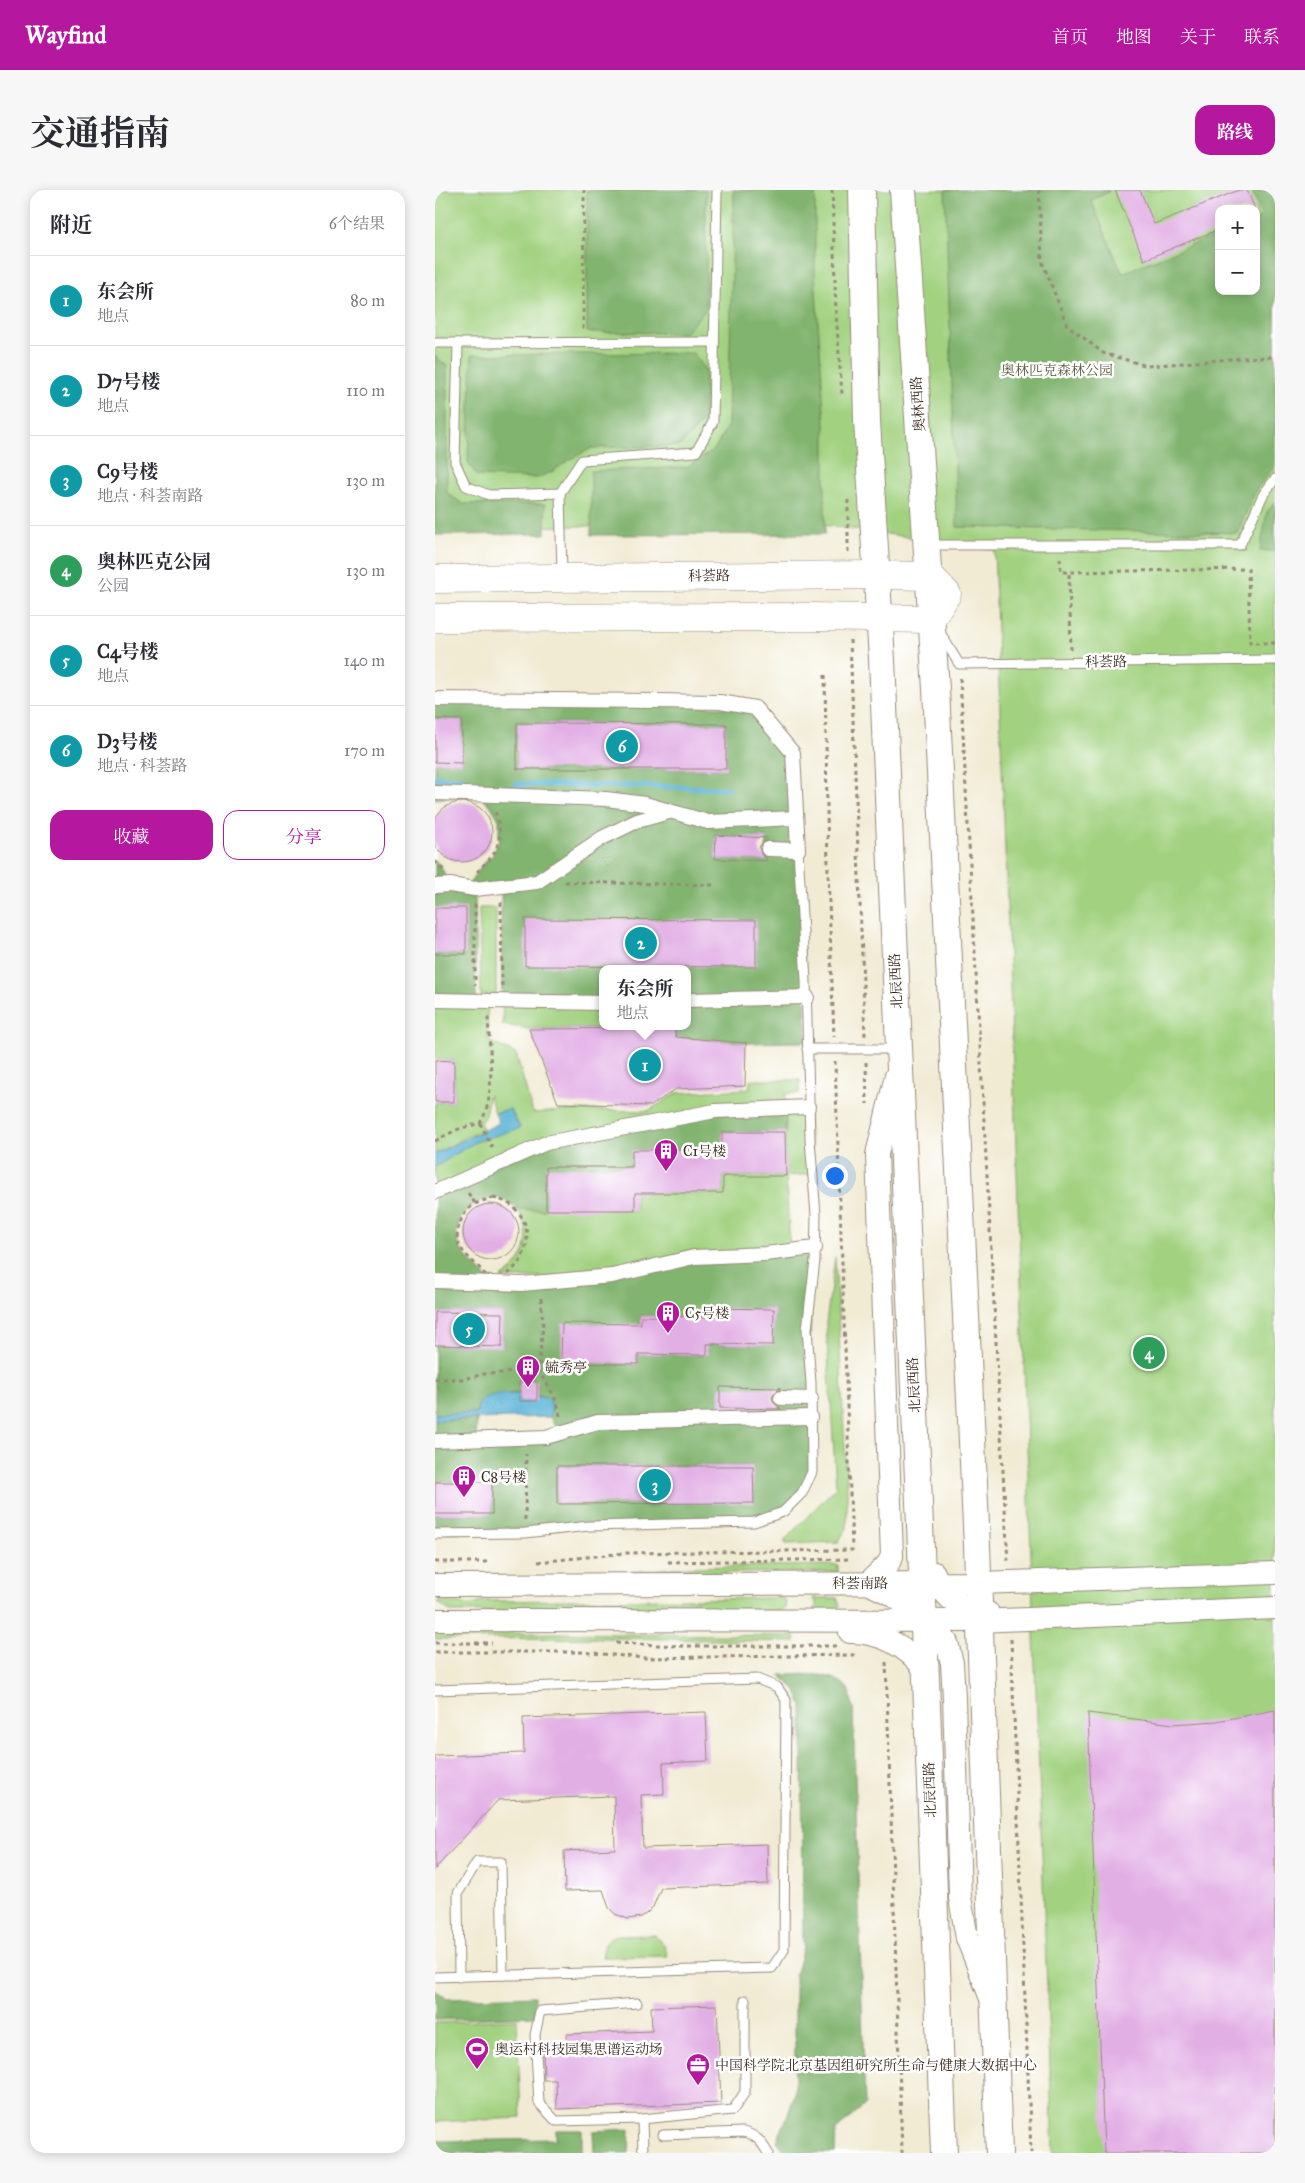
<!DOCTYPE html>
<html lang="zh">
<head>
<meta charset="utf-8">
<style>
  body { margin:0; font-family:"IM FELL Great Primer","Noto Serif SC",serif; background:#f7f7f7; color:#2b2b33 }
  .controls { position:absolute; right:15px; top:15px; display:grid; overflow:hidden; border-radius:10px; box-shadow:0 2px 12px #0003 }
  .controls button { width:45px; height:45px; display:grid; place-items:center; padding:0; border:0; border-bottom:1px solid #e1e1e2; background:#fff; color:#2b2b33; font:25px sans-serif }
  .you { position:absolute; left:399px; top:985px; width:18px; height:18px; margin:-12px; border:4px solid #fff; border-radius:50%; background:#1a73e8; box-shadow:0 0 0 8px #1a73e833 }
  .badge { display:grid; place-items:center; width:32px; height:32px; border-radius:50%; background:#b5179e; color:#fff; font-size:16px; font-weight:700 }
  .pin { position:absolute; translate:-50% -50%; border:2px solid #fff; box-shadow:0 1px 5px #0006 }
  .popup { position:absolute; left:164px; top:775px; width:92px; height:65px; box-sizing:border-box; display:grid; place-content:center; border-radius:10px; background:#fff; filter:drop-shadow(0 1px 4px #0005); font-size:16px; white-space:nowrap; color:#7c7c81 }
  .popup b { font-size:19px; color:#2b2b33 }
  .popup::after { content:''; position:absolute; left:50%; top:100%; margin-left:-10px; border:10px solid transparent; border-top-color:#fff }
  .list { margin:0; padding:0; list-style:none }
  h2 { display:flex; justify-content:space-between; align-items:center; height:65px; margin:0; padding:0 20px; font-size:21px }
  h2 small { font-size:16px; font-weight:400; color:#7c7c81 }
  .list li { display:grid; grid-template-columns:32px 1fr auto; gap:15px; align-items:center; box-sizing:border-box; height:90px; padding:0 20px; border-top:1px solid #e1e1e2 }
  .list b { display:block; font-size:19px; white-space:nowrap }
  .list p { margin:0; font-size:16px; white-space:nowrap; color:#7c7c81 }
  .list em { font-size:16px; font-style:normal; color:#7c7c81 }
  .actions { display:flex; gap:10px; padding:15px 20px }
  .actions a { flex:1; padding:11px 0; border:1px solid #b5179e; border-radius:15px; text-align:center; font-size:18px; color:#b5179e }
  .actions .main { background:#b5179e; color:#fff }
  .map { position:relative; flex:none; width:840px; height:1963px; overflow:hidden; border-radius:15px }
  header { display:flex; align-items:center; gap:30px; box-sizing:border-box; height:70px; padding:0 25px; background:#b5179e; color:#fff }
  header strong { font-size:24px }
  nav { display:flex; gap:28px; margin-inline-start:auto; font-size:18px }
  .intro { display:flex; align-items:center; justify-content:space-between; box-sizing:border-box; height:120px; padding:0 30px }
  h1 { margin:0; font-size:35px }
  .button { padding:12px 22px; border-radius:15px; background:#b5179e; color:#fff; font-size:18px; font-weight:700 }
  main { display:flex; gap:30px; padding:0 30px }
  aside { flex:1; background:#fff; border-radius:15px; box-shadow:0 2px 12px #0003 }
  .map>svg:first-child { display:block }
  .green { fill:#a2d280; stroke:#6e7e4f; fill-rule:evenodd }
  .forest { fill:#81b46e; stroke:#5e6f46; fill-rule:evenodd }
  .water { fill:#58b2d6; stroke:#4a6e7a }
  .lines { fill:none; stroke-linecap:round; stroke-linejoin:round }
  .stream { stroke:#58b2d6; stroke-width:5.5 }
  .building { fill:#e2afe5 }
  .service-casing { stroke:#968a79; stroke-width:11 }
  .pedestrian-casing { stroke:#968a79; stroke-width:16 }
  .tertiary-casing { stroke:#968a79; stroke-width:24 }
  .secondary-casing { stroke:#968a79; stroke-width:28 }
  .primary-casing { stroke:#968a79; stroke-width:29 }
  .path { stroke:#968a79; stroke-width:3; stroke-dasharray:4 4; stroke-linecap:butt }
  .service { stroke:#fff; stroke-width:9 }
  .pedestrian { stroke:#fff; stroke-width:14 }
  .tertiary { stroke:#fff; stroke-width:22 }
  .secondary { stroke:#fff; stroke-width:26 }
  .primary { stroke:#fff; stroke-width:28 }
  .labels { text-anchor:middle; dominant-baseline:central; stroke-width:5; stroke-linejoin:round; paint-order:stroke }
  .park-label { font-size:14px; fill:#5a5c3b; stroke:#fff }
  .street-label { font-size:14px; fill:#3b2a1e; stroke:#fff }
  .poi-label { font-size:14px; fill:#3b2a1e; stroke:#fff; text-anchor:start }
</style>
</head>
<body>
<header>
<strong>Wayfind</strong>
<nav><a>首页</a><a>地图</a><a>关于</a><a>联系</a></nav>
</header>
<div class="intro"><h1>交通指南</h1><a class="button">路线</a></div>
<main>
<aside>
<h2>附近<small>6个结果</small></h2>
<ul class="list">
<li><span class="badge" style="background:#0f9aa8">1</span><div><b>东会所</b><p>地点</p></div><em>80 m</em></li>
<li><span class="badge" style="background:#0f9aa8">2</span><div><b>D7号楼</b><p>地点</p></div><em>110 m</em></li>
<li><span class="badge" style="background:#0f9aa8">3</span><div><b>C9号楼</b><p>地点 · 科荟南路</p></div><em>130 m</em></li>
<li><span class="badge" style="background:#2e9e5b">4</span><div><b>奥林匹克公园</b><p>公园</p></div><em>130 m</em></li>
<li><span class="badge" style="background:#0f9aa8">5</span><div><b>C4号楼</b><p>地点</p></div><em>140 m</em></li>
<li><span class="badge" style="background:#0f9aa8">6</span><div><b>D3号楼</b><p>地点 · 科荟路</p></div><em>170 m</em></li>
</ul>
<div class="actions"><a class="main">收藏</a><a>分享</a></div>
</aside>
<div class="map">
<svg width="840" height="1963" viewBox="0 0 840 1963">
  <rect width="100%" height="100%" fill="#fff"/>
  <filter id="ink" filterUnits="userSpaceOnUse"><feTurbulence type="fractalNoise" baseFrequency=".02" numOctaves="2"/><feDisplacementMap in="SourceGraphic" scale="10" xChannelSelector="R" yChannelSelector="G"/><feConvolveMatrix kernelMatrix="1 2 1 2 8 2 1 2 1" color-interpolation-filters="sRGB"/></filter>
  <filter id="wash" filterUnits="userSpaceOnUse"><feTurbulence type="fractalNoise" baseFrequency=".0096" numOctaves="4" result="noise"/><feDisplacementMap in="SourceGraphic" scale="20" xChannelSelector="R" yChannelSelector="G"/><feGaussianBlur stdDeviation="1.12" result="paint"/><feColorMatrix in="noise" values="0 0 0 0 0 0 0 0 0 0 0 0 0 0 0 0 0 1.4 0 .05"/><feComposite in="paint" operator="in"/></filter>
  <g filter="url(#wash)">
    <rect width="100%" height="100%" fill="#f1ebd4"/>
    <g class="green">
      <path d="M 0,0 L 840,0 L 840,1963 L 618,1963 L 559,359 L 374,333 L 0,338 ZM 784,19 L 821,19 L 821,101 L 784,101 Z"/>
      <path d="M 44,718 L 61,718 L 61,805 L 46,805 Z"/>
      <path d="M 0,810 L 52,811 L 53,851 L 81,864 L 98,923 L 143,920 L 213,921 L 242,903 L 314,899 L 315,890 L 365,890 L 364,903 L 350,904 L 351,918 L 373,917 L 378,984 L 351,986 L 355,1061 L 177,1086 L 66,1088 C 92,1071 100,1045 82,1019 L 200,1020 L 200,1003 L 288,1003 L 288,986 L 350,986 L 351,918 L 0,1002 L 0,977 L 40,952 L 85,937 L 75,919 L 60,923 L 54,905 L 50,925 L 45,933 L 49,941 L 33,946 L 0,964 L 0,912 L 19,912 L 19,871 L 0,870 Z"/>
      <path d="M 67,811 L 167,813 L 168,836 L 239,838 L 94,839 L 68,835 Z"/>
      <path d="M 400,1067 L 412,1298 L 412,1338 L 403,1352 L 350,1354 L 350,1350 L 401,1297 L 391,1133 Z"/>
      <path d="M 403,1375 L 403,1382 L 165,1384 L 249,1377 Z"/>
      <path d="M 348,1408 L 351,1412 L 350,1418 L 345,1421 L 16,1422 L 2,1412 C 6,1412 11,1411 14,1412 C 26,1413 35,1419 46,1411 Z"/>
      <path d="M 378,1408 L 402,1408 L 405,1416 L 399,1421 L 378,1421 L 381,1417 L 381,1412 Z"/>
      <path d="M 119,1443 L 360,1446 L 360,1452 L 193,1448 L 0,1449 L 0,1444 Z"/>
      <path d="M 220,1745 L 229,1755 L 233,1766 L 167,1767 L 170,1754 L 178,1746 Z"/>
      <path d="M 82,1829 L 86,1928 L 0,1932 L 0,1833 Z"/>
    </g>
    <g class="forest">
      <path d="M 152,0 L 271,0 L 271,119 L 250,143 L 152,142 Z"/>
      <path d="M 299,0 L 380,0 L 380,86 L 390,235 L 390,344 L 156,345 L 156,281 L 252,277 L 280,259 L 293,235 Z"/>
      <path d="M 510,0 L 673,0 L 674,2 L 656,10 L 687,83 L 784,44 L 784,101 L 821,101 L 821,29 L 827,26 L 817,0 L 840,0 L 840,275 L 821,300 L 802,343 L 522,337 Z"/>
      <path d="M 258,163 L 270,180 L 270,229 L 245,256 L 157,258 L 134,270 L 118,281 L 102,288 L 42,286 L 33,272 L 37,165 Z"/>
      <path d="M 0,166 L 12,176 L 12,303 L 28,314 L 110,314 L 110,344 L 0,345 Z"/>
      <path d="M 840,312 L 840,361 L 825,361 L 832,322 Z"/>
      <path d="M 0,509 L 320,518 L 358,563 L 372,852 L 311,853 L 241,847 L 239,836 L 252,836 L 252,779 L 168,779 L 167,813 L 67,811 L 66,696 L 40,699 L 41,811 L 0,810 L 0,764 L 30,764 L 0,718 L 0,671 L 5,675 L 15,695 L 32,697 L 48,674 L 58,665 L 64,650 L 64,630 L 56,616 L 42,604 L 0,609 L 0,572 L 27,572 L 27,530 L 0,529 ZM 82,533 L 291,534 L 291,579 L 82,579 ZM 281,646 L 332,648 L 331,671 L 280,669 Z"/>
      <path d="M 351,918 L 350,942 L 287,942 L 287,959 L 198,960 L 197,977 L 111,978 L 111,1020 C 103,1020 93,1020 84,1019 C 79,1018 76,1013 71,1011 C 54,1003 34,1013 26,1029 C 22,1037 20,1046 24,1055 C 30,1071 48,1078 55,1093 L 87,1094 L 259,1067 L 380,1058 L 375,1098 L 377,1282 L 348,1322 L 319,1332 L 0,1343 L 0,1324 L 57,1324 L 57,1292 L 0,1292 L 0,1230 L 42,1230 L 41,1249 L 125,1243 L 115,1227 L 117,1217 L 111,1207 L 102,1206 L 102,1192 L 84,1192 L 84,1204 L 75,1203 L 43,1223 L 0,1224 L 0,1155 L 67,1156 L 68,1123 L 0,1122 L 0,1002 L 111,953 L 280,921 ZM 275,1118 L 338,1119 L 338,1155 L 272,1154 L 271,1165 L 203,1164 L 203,1174 L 127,1173 L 206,1134 L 206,1126 L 272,1127 ZM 346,1198 L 345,1219 L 285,1218 ZM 122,1276 L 318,1276 L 319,1312 L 122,1314 Z"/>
      <path d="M 345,1485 C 365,1485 400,1480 413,1499 C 416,1504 417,1513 418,1518 L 430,1915 L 401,1940 L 400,1963 L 351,1963 L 342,1951 L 353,1925 L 360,1903 L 360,1786 L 368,1757 L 367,1516 L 360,1499 Z"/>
      <path d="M 0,1799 L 12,1809 L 100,1806 L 100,1826 L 0,1830 Z"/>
      <path d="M 195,1939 L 194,1963 L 159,1963 L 158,1941 Z"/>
      <path d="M 121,1940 L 147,1940 L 147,1963 L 2,1963 L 1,1951 L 121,1949 Z"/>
    </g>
    <g class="water">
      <path d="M 75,919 L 85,938 L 40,952 L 0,977 L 0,964 L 64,933 L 60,923 Z"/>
      <path d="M 68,1204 L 84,1204 L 85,1211 L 102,1211 L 102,1206 L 115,1209 L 117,1217 L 115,1227 L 0,1230 L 0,1224 L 42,1223 C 42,1207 55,1205 68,1204 Z"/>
    </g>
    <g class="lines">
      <g class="stream">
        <path d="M 0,588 L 27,588"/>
        <path d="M 81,594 L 246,597 L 294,599"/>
      </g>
    </g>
    <g id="blocks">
      <g class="building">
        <path d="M 680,0 L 705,0 L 719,34 L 804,0 L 812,0 L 820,19 L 784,19 L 784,39 L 709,70 Z"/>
        <path d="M 0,529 L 27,530 L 27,573 L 0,572 Z"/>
        <path d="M 82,533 L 291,534 L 291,579 L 82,579 Z"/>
        <circle cx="27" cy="642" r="30"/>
        <path d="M 281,645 L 332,648 L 332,650 L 326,654 L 324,658 L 326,664 L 331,667 L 331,671 L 280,669 Z"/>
        <rect x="0" y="718" width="31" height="46"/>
        <path d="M 90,729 L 321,730 L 321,777 L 90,776 Z"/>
        <path d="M 239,838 L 241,847 L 311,853 L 310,896 L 241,899 L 216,916 L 123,913 L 94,839 Z"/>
        <path d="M 0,870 L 19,871 L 19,912 L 0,912 Z"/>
        <path d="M 287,942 L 350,942 L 351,986 L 288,986 L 288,1003 L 200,1003 L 200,1020 L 111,1020 L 111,977 L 197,977 L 197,960 L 287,959 Z"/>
        <circle cx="56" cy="1042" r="28"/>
        <path d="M 275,1118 L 339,1119 L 338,1155 L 272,1154 L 272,1165 L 203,1164 L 203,1174 L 126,1173 L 127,1133 L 206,1134 L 206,1126 L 272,1127 Z"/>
        <path d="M 0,1122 L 68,1123 L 67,1157 L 0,1155 Z"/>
        <path d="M 102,1191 L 102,1211 L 85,1211 L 84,1192 Z"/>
        <path d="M 285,1197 L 346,1198 L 339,1203 L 337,1208 L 339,1213 L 346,1219 L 285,1218 Z"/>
        <path d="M 122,1276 L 318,1276 L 319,1313 L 122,1314 Z"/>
        <rect x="0" y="1292" width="57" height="32"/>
        <path d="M 840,1520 L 840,1963 L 669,1963 L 653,1523 L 738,1534 L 782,1531 Z"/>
        <path d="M 271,1522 L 273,1571 L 228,1573 L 229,1604 L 206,1605 L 208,1658 L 332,1654 L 333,1694 L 226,1698 L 218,1717 L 212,1723 L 206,1727 L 193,1729 L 180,1724 L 174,1718 L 168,1700 L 130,1701 L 129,1661 L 180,1659 L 179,1606 L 63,1610 L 0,1679 L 0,1566 L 89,1563 L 88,1528 Z"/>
        <path d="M 282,1815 L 286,1913 L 122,1919 L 121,1890 L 109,1890 L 108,1859 L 132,1858 L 132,1844 L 217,1841 L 216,1817 Z"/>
      </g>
    </g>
  </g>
  <g filter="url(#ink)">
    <use href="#blocks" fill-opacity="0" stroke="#968a79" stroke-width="1"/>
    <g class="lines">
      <g class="service-casing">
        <g id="service">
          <path d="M 0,153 L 23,153 L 20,272 L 31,296 L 54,305 L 125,303 L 147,270 L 261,262 L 278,232 L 282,0"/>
          <path d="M 23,153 L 279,152"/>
          <path d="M 125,303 L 127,385"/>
          <path d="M 502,355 L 805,355 L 828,305 L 840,289"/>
          <path d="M 506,444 L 524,474 L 840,470"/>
          <path d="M 372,859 L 461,859"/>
          <path d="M 0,1344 L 90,1343 L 154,1336 L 319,1332 L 348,1322 L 367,1303 L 377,1282 L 376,1193 L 372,1139 L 380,1070 L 381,1025 L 375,950 L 371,791 L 363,660"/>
          <path d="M 0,1500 L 322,1489 L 342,1497 L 351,1510 L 349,1760 L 337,1778 L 0,1787"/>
          <path d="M 24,1787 L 23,1703 L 42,1672 L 66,1672 L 68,1785"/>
          <path d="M 202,1813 L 105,1821 L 100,1845 L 104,1913 L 121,1931 L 207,1929 L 298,1920 L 310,1902 L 310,1810"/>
          <path d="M 207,1929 L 208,1963"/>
          <path d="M 228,1945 L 308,1942 C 321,1945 326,1951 333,1963"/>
        </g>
      </g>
      <g class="pedestrian-casing">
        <g id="pedestrian">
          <path d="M 0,509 L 219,511 L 285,512 L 320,518 L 358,563 L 363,660 L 333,659"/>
          <path d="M 0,603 L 171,609 L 210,614 L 273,632 L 361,628"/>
          <path d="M 0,696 L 15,695 L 40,699 L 102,692 L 167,648 L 202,631 L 234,622"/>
          <path d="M 0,810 L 168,813"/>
          <path d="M 252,810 L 372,807"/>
          <path d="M 0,1002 L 111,953 L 280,921 L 373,917"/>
          <path d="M 0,1091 L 87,1094 L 177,1086 L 259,1067 L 330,1064 L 380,1058"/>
          <path d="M 346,1208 L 376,1209"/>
          <path d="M 0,1251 L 111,1247 L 163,1232 L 375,1227"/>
        </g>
      </g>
      <g class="tertiary-casing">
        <g id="tertiary">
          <path d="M 461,886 L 442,964 L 457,1366 L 453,1374 L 433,1393 L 459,1406 L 502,1438 L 512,1453 L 517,1473 L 519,1508 L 525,1708 L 532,1748 L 555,1806"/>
          <path d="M 499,1383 C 510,1413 524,1415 553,1423"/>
          <path d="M 0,1395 L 543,1393 L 840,1383"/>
          <path d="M 0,1430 L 545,1431 L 840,1418"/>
          <path d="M 415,1442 C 445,1442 471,1456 490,1479"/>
        </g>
      </g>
      <g class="secondary-casing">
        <g id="secondary">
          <path d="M 427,0 L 432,231 L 447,470 L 486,1358 L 509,1963"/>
          <path d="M 468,0 L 501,499 L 542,1356 L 564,1963"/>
        </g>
      </g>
      <g class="primary-casing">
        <path id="primary" d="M 0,389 L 443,385 L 495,386 L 512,404 L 496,429 L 374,427 L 0,428"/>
      </g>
      <g class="path">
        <path d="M 397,0 L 401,123 L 407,204"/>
        <path d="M 604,0 L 607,71 L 632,135 L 668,163 L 712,176 L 808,168 L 840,167"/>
        <path d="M 148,139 L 149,0"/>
        <path d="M 413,310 L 413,364"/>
        <path d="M 625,368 L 626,382 L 634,382"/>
        <path d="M 415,450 L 430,846"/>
        <path d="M 636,460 L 634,382 L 813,379 L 815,453 L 840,453"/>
        <path d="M 390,485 L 393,683 L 399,847"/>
        <path d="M 525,488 L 573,1373"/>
        <path d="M 0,671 L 8,680"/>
        <path d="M 42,682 C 47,676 55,670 59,663 C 67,650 66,633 59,620"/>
        <path d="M 130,692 L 279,695"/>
        <path d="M 66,712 L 67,796"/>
        <path d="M 40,714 L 40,795"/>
        <path d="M 431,872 L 432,914"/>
        <path d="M 45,933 L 58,959"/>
        <path d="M 0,951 L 21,940 L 45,933 C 62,907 54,857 53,827"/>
        <path d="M 33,1003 L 40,1013"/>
        <path d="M 58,1008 C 95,1014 103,1058 76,1081 C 70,1086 62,1089 55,1093 C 43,1067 10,1063 27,1028 C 33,1015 45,1011 58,1008 Z"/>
        <path d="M 106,1108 L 108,1136 L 103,1181 C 114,1197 123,1208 125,1227"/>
        <path d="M 0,1189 L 29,1189 L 49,1184 L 103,1181"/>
        <path d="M 90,1330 L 91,1264"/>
        <path d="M 0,1372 L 54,1372"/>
        <path d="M 103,1372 L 190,1363 L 417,1360 L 400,871"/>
        <path d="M 233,1372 L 417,1369"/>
        <path d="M 576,1449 L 596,1963"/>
        <path d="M 0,1453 L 57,1453"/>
        <path d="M 181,1453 L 244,1456 L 402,1456"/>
        <path d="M 0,1462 L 146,1462 L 210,1468 L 420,1465"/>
        <path d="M 451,1472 L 467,1963"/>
      </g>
      <use href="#service" class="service"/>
      <use href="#pedestrian" class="pedestrian"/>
      <use href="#tertiary" class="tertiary"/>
      <use href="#secondary" class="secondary"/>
      <use href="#primary" class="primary"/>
    </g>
  </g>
  <defs>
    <g id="building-pin" transform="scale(1.25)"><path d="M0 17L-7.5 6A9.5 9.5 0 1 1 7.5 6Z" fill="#b5179e" stroke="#fff"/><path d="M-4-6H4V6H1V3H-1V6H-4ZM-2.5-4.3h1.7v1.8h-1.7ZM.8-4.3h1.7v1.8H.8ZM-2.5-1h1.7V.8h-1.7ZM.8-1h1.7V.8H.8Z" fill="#fff"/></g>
    <g id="stadium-pin" transform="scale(1.25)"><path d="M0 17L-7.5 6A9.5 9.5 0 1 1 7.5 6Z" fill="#b5179e" stroke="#fff"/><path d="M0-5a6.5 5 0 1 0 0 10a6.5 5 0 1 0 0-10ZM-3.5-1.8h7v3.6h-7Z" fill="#fff"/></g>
    <g id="office-pin" transform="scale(1.25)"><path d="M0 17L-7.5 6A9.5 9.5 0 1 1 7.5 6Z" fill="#b5179e" stroke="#fff"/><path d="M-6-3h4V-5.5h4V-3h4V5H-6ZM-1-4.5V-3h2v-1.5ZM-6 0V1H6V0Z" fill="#fff"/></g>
  </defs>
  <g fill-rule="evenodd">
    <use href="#building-pin" x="231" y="961"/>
    <use href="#building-pin" x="233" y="1123"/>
    <use href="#building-pin" x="93" y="1177"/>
    <use href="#building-pin" x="29" y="1287"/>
    <use href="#stadium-pin" x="42" y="1859"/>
    <use href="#office-pin" x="263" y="1875"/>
  </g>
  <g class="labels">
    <g class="park-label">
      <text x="622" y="180">奥林匹克森林公园</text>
    </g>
    <g class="street-label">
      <text transform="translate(483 214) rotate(-94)">奥林西路</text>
      <text transform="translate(274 386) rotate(-1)">科荟路</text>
      <text transform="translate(671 472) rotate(-1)">科荟路</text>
      <text transform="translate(461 791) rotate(-93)">北辰西路</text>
      <text transform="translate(479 1195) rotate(-93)">北辰西路</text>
      <text x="425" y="1393">科荟南路</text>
      <text transform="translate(495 1600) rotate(-92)">北辰西路</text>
    </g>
    <g class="poi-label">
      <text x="248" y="961">C1号楼</text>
      <text x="250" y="1123">C5号楼</text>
      <text x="110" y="1177">毓秀亭</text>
      <text x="46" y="1287">C8号楼</text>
      <text x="60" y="1859">奥运村科技园集思谱运动场</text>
      <text x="280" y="1875">中国科学院北京基因组研究所生命与健康大数据中心</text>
    </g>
  </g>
</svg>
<div class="controls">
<button>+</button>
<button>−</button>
</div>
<div class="you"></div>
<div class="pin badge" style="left:210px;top:875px;background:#0f9aa8">1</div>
<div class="popup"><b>东会所</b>地点</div>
<div class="pin badge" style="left:206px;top:753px;background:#0f9aa8">2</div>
<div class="pin badge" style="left:220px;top:1295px;background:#0f9aa8">3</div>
<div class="pin badge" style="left:714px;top:1163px;background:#2e9e5b">4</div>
<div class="pin badge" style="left:34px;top:1139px;background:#0f9aa8">5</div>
<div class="pin badge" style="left:187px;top:556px;background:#0f9aa8">6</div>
</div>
</main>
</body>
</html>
